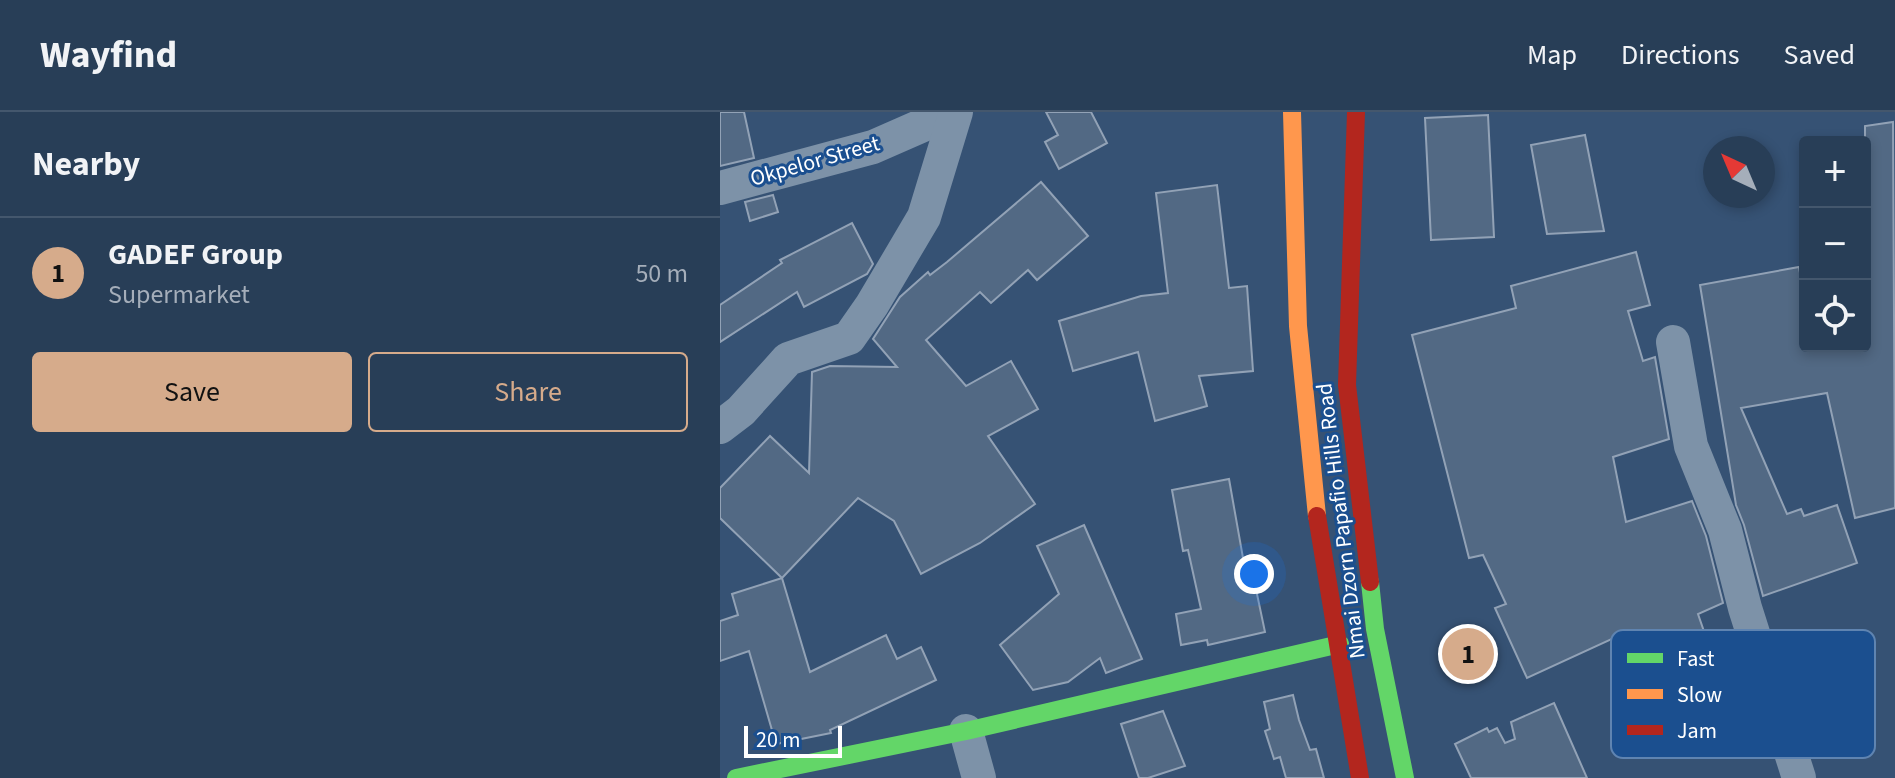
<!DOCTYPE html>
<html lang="en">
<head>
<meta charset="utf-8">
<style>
  body { margin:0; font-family:"Source Sans 3",sans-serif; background:#30455d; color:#f1f3f6 }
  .controls { position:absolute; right:24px; top:24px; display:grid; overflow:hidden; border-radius:8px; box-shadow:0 4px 12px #0003 }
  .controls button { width:72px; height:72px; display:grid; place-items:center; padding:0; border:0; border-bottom:2px solid #44576d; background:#283e57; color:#f1f3f6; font:40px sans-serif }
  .compass { position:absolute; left:983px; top:24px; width:72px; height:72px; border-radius:50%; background:#283e57; box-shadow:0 4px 12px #0003; rotate:316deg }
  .scale { position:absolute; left:24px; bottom:20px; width:98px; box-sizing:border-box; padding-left:8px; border:4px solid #fff; border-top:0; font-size:22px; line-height:28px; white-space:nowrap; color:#fff; -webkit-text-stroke:6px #1b4f8f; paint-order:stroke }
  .you { position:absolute; left:534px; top:462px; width:28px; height:28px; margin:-20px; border:6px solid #fff; border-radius:50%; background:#1a73e8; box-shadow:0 0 0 12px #1a73e833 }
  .badge { display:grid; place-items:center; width:52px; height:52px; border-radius:50%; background:#d6ab8b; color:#111; font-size:26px; font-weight:700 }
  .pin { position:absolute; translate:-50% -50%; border:4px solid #fff; box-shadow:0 2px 8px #0006 }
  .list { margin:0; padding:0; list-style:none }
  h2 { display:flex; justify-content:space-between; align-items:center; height:104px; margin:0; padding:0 32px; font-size:34px }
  h2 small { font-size:26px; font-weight:400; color:#a5aeba }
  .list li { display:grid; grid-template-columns:52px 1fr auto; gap:24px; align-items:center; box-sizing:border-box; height:112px; padding:0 32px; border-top:2px solid #44576d }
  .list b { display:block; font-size:30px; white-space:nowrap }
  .list p { margin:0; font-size:26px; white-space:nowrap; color:#a5aeba }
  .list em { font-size:26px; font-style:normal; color:#a5aeba }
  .actions { display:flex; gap:16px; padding:24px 32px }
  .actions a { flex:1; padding:18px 0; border:2px solid #d6ab8b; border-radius:8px; text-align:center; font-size:28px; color:#d6ab8b }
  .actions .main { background:#d6ab8b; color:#111 }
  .icon { flex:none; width:44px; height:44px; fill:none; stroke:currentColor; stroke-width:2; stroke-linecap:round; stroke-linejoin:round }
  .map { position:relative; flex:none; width:1175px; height:666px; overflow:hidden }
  header { display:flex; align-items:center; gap:48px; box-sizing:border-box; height:112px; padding:0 40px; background:#283e57; border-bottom:2px solid #44576d }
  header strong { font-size:38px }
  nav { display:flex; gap:44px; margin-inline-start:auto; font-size:28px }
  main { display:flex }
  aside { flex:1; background:#283e57 }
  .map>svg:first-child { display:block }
  .building { fill:#526984; stroke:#92a2b6; stroke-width:2 }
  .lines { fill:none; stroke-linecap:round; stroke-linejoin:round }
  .street { stroke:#7d92a8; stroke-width:34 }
  .fast { stroke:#63d668; stroke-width:18 }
  .slow { stroke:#ff974d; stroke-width:18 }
  .jam { stroke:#b3261e; stroke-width:18 }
  .labels { text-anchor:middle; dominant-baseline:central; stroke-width:6; stroke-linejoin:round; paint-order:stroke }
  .street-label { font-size:22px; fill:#fff; stroke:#1b4f8f }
  .key { fill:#1b4f8f; stroke:#5f84b1; stroke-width:2 }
  .key-label { font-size:22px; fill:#fff }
</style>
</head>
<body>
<header>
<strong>Wayfind</strong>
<nav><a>Map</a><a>Directions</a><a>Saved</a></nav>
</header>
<main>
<aside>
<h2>Nearby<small></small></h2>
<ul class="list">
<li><span class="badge">1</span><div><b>GADEF Group</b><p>Supermarket</p></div><em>50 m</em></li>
</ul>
<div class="actions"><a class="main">Save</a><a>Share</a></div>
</aside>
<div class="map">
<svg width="1175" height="666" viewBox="0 0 1175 666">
  <rect width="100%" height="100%" fill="#365274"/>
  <g class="building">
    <path d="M 0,0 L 24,0 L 34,46 L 0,54 Z"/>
    <path d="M 326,0 L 371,0 L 387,31 L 339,57 L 325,30 L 338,23 Z"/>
    <path d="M 768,3 L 774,125 L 711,128 L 705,6 Z"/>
    <path d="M 1173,10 L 1175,396 L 1135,406 L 1107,281 L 1021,296 L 1067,402 L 1081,397 L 1084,404 L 1117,393 L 1137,451 L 1043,484 L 1024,413 L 1016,393 L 980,173 L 1079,155 L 1085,190 L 1085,234 L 1145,234 L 1145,14 Z"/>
    <path d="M 865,23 L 884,119 L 827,122 L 811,33 Z"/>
    <path d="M 321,70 L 368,124 L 317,168 L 308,158 L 271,191 L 260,180 L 206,228 L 246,274 L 291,249 L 318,297 L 268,324 L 315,392 L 260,431 L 201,462 L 174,409 L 138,386 L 62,466 L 0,406 L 0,376 L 50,324 L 89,361 L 92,260 L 110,254 L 177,255 L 153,227 L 180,185 L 208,160 L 210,163 L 227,150 Z"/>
    <path d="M 497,73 L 509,176 L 527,174 L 533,259 L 479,264 L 487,294 L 435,309 L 418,240 L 353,259 L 339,209 L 421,184 L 448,181 L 436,81 Z"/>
    <path d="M 53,83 L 58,100 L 30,109 L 25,90 Z"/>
    <path d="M 132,111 L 153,152 L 147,162 L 84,195 L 77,180 L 0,230 L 0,193 L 62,151 L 60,148 Z"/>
    <path d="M 916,140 L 930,193 L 908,199 L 923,249 L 935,245 L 949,327 L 893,345 L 906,410 L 972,389 L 986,424 L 1003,491 L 978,502 L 1007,586 L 931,614 L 898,524 L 807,566 L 775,496 L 786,492 L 763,443 L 749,446 L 692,223 L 796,196 L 791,174 Z"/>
    <path d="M 509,367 L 523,446 L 529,444 L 545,520 L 488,533 L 487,528 L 461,533 L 456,502 L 481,497 L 468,438 L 463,439 L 452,378 Z"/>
    <path d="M 364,413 L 422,547 L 386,561 L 380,546 L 348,570 L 313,578 L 280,533 L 339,482 L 317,434 Z"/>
    <path d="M 62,466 L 90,560 L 166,523 L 177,547 L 201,535 L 216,568 L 110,618 L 111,621 L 56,632 L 29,539 L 0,549 L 0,509 L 18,503 L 12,482 Z"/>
    <path d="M 573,583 L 579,608 L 590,638 L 596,637 L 604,666 L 566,666 L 560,645 L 554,647 L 545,619 L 550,617 L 544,590 Z"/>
    <path d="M 834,591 L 867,666 L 751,666 L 735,632 L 767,616 L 769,620 L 777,616 L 785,631 L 795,627 L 791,610 Z"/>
    <path d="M 443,599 L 465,654 L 428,666 L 419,666 L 401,612 Z"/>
  </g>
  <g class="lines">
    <g class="street">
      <path d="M 0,76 L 153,35 L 233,0"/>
      <path d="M 953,230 L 971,334 L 1005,418 L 1025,496 L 1079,666"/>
      <path d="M 0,315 L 21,299 L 68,247 L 129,226 L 152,193 L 204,105 L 236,0"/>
      <path d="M 246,619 L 259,666"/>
    </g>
    <g class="fast">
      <path d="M 650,470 L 655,517 L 685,666"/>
      <path d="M 16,666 L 246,619 L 620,532"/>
    </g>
    <path class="slow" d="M 572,0 L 578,214 L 597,404"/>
    <g class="jam">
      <path d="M 636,0 L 627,273 L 650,470"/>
      <path d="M 597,404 L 640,666"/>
    </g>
  </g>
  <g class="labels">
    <g class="street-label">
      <text transform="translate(95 49) rotate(-16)">Okpelor Street</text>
      <text transform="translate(621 409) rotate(-97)">Nmai Dzorn Papafio Hills Road</text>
    </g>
  </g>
  <rect x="891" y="518" width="264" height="128" rx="12" class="key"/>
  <rect x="907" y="541" width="36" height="10" fill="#63d668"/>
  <rect x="907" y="577" width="36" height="10" fill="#ff974d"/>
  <rect x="907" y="613" width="36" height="10" fill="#b3261e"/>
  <g class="key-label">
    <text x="957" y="554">Fast</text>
    <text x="957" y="590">Slow</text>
    <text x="957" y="626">Jam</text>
  </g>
</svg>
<div class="controls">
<button>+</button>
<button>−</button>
<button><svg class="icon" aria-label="locate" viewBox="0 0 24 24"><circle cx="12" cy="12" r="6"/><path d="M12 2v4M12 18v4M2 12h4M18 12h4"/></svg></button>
</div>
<svg class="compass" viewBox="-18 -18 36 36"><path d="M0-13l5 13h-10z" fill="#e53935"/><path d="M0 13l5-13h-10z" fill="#a5aeba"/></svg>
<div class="scale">20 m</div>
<div class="you"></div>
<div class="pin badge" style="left:748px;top:542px">1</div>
</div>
</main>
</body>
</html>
